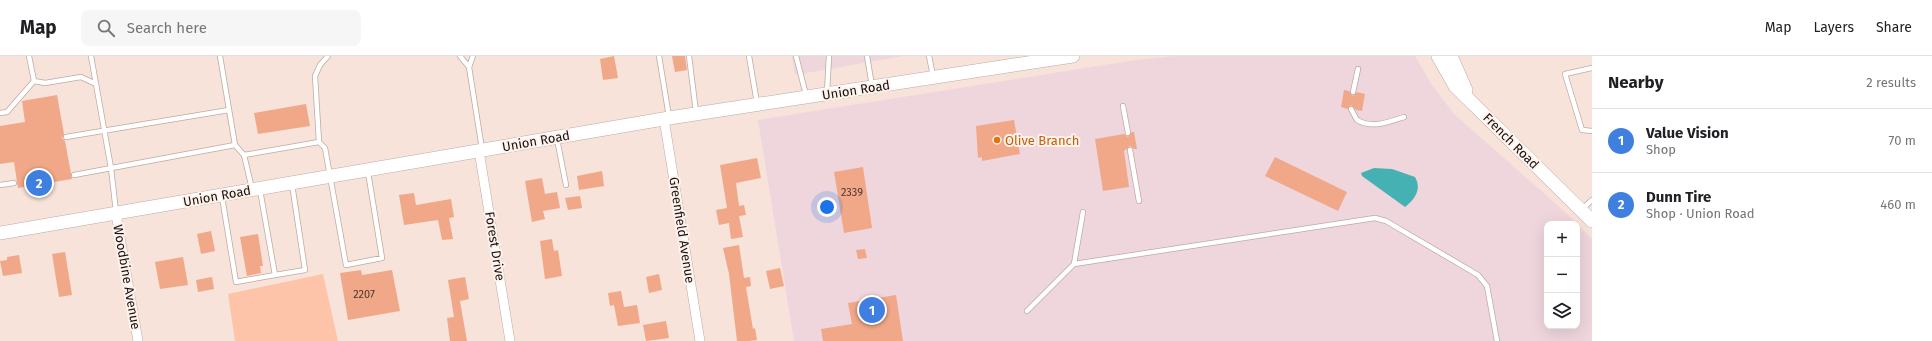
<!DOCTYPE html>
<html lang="en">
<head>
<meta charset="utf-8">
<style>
  body { margin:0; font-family:"Fira Sans",sans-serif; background:#f6f6f6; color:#202124 }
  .controls { position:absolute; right:12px; bottom:12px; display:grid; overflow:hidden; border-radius:8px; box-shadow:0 4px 16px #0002 }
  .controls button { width:36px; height:36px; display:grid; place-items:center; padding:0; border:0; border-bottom:1px solid #e0e0e0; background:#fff; color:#202124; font:20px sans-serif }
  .you { position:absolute; left:827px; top:151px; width:14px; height:14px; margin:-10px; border:3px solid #fff; border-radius:50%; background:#1a73e8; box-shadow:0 0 0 6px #1a73e833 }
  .badge { display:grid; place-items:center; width:26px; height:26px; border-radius:50%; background:#ab3a95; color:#fff; font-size:13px; font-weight:700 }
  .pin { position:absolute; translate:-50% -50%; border:2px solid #fff; box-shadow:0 1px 4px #0006 }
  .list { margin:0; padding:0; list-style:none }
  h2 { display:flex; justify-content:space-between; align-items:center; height:52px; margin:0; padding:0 16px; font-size:17px }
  h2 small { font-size:13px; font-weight:400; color:#757577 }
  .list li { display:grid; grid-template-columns:26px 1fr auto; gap:12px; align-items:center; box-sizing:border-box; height:64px; padding:0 16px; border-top:1px solid #e0e0e0 }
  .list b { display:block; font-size:15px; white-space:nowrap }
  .list p { margin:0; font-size:13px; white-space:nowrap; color:#757577 }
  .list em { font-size:13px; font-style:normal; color:#757577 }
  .icon { flex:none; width:22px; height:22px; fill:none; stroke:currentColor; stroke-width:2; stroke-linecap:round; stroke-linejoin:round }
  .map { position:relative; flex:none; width:1592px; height:285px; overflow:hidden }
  header { display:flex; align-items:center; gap:24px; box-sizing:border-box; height:56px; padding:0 20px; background:#fff; border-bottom:1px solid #e0e0e0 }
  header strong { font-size:19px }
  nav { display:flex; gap:22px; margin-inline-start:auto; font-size:14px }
  .search { width:280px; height:36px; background:#f6f6f6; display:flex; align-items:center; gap:10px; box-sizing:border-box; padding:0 14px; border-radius:8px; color:#757577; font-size:15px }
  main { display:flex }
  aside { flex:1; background:#fff }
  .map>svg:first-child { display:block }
  .commercial { fill:#efd6dd; fill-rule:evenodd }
  .green { fill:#fec4aa }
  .water { fill:#46b1b3 }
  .building { fill:#f0a888 }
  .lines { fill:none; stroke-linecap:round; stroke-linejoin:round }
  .lane-casing { stroke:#bdaaa2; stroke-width:6 }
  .street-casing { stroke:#bdaaa2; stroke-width:10 }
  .secondary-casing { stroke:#bdaaa2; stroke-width:14 }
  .lane { stroke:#fff; stroke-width:4.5 }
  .street { stroke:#fff; stroke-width:9 }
  .secondary { stroke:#fff; stroke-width:13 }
  .food-dot { fill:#e8710a; stroke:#fef2ed; stroke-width:1.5 }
  .labels { text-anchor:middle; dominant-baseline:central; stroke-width:4; stroke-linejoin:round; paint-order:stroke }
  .number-label { font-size:11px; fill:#4d362c }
  .street-label { font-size:13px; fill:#17100d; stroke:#fef2ed }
  .food-label { font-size:13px; fill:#c56008; stroke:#fef2ed; text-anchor:start }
</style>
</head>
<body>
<header>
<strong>Map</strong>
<div class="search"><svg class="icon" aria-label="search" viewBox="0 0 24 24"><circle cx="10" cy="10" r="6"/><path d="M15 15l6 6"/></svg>Search here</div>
<nav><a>Map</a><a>Layers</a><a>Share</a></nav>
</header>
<main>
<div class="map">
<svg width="1592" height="285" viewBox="0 0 1592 285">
  <rect width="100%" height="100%" fill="#f7e3da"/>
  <g class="commercial">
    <path d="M 792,0 L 903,0 L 795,19 Z"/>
    <path d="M 1175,0 L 1415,0 L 1432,29 L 1454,58 L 1564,155 L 1592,183 L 1592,285 L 794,285 L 758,64 L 1136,4 ZM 1547,168 L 1577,168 L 1577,270 L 1547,270 Z"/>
  </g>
  <path class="green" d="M 323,218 L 338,285 L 235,285 L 228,238 Z"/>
  <path class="water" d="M 1374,112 L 1392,113 L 1415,121 C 1422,133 1415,143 1405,151 L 1362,120 L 1361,117 Z"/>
  <g class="building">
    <path d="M 614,0 L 618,22 L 603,24 L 600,3 Z"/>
    <path d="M 672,0 L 685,0 L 687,14 L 675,16 Z"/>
    <path d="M 1344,34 L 1349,35 L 1353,40 L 1357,36 L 1365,38 L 1362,55 L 1356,54 L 1351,49 L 1347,53 L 1341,51 Z"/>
    <path d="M 57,39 L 64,78 L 62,82 L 65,85 L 72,123 L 18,132 L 14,106 L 0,108 L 0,70 L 25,66 L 22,45 Z"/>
    <path d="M 306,48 L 310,70 L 258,78 L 254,57 Z"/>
    <path d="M 1014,64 L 1020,98 L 982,105 L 982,101 L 978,102 L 976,70 Z"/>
    <path d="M 1132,76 L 1134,76 L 1137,93 L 1134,93 L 1130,90 L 1124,95 L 1129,131 L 1103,135 L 1095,83 L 1124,78 L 1128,81 Z"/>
    <path d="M 1275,101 L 1347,136 L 1338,155 L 1265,120 Z"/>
    <path d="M 757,102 L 761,122 L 736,127 L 739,150 L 744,149 L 746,159 L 739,160 L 743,181 L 731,183 L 729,167 L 719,169 L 716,154 L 727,152 L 720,109 Z"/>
    <path d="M 863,111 L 872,172 L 844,177 L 834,116 Z"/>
    <path d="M 602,115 L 604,130 L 579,134 L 577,120 Z"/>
    <path d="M 542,122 L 545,138 L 557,136 L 560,152 L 543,155 L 545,163 L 532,166 L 525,125 Z"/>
    <path d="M 414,137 L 416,149 L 451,143 L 454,161 L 449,162 L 453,183 L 442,184 L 438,164 L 404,169 L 399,139 Z"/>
    <path d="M 580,140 L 582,152 L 568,154 L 565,142 Z"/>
    <path d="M 211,175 L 215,195 L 201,198 L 197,178 Z"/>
    <path d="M 258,178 L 263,210 L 260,210 L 261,217 L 247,220 L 240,181 Z"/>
    <path d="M 552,183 L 554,195 L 558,194 L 562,220 L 545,223 L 540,185 Z"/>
    <path d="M 739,189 L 744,222 L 750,221 L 751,230 L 746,231 L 753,273 L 755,272 L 757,284 L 749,285 L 737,285 L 729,218 L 723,192 Z"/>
    <path d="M 865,193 L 867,202 L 858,203 L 856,194 Z"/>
    <path d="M 65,196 L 72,239 L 59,241 L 52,198 Z"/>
    <path d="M 19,199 L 22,217 L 3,220 L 0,205 L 7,204 L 7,201 Z"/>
    <path d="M 183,201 L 188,229 L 160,233 L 155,206 Z"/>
    <path d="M 780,212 L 784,230 L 770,233 L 766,215 Z"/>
    <path d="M 361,214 L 362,219 L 392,214 L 400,255 L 348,264 L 340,217 Z"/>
    <path d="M 659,218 L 662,234 L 649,237 L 646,221 Z"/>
    <path d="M 212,221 L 214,233 L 198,236 L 196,224 Z"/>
    <path d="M 465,221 L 469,243 L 460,245 L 467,285 L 450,285 L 447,262 L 454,261 L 448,224 Z"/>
    <path d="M 621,235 L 624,251 L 637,249 L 640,267 L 618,270 L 614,249 L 610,250 L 608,237 Z"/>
    <path d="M 896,239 L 903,285 L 823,285 L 821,273 L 852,268 L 848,247 Z"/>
    <path d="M 666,265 L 669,282 L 646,285 L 643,269 Z"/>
  </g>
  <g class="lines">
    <g class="lane-casing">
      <g id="lane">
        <path d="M 29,0 L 34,25 L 45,27 L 81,21 L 96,28 L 111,112 L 116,156"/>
        <path d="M 91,0 L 96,28"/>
        <path d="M 220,0 L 235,89"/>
        <path d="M 460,0 L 469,11"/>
        <path d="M 473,0 L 469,11 L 482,93"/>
        <path d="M 659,0 L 669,61"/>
        <path d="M 689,0 L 696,56"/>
        <path d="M 749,0 L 757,47"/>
        <path d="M 796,0 L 806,39"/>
        <path d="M 867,0 L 872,30"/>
        <path d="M 929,0 L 933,20"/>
        <path d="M 1592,12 L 1565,18 L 1582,74 L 1592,75"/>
        <path d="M 827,36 L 829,0"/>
        <path d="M 1353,36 L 1358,13"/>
        <path d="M 1123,50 L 1128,77"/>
        <path d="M 1351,53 L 1357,64 C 1372,73 1389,66 1404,61"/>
        <path d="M 0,57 L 7,56 L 34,25"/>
        <path d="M 66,81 L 229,54"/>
        <path d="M 557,83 L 566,129"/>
        <path d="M 319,86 L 315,20 L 320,9 L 328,0"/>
        <path d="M 1130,94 L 1139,145"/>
        <path d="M 74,119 L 235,89 L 244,99"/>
        <path d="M 0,129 L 14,127"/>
        <path d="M 252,133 L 244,99 L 319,86 L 325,92 L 346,209 L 382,202 L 368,116"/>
        <path d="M 222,141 L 236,226 L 275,219 L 260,134"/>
        <path d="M 1582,153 L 1592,144"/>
        <path d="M 1074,208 L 1083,156"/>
        <path d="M 275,219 L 305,214 L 292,128"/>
        <path d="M 1027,255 L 1074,208 L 1375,162 L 1386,165 L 1478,219 L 1487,230 L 1497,285"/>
      </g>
    </g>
    <g class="street-casing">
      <g id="street">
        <path d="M 664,63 L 700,285"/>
        <path d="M 479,95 L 510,285"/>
        <path d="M 116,158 L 138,285"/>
      </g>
    </g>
    <g class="secondary-casing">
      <g id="secondary">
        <path d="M 1438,0 L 1455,30 L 1592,165"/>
        <path d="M 1451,0 L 1466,34"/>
        <path d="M 0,177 L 669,62 L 1073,0"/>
      </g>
    </g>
    <use href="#lane" class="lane"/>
    <use href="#street" class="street"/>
    <use href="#secondary" class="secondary"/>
  </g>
  <circle class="food-dot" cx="997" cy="84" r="4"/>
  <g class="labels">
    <g class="number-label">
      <text x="852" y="136">2339</text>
      <text x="364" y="238">2207</text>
    </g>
    <g class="street-label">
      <text transform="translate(856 34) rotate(-9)">Union Road</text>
      <text transform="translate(536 85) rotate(-10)">Union Road</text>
      <text transform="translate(1511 85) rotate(45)">French Road</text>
      <text transform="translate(217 140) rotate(-10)">Union Road</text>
      <text transform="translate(682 174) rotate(81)">Greenfield Avenue</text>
      <text transform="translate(495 190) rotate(81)">Forest Drive</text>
      <text transform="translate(127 221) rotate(80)">Woodbine Avenue</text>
    </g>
    <g class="food-label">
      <text x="1005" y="84">Olive Branch</text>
    </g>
  </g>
</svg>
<div class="controls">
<button>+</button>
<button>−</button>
<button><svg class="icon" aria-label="layers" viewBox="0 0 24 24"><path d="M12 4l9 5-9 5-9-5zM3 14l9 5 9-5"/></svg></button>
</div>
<div class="you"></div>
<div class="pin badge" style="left:872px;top:254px;background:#3f7fe0">1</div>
<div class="pin badge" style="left:39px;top:127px;background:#3f7fe0">2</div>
</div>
<aside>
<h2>Nearby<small>2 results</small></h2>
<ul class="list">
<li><span class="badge" style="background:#3f7fe0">1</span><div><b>Value Vision</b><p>Shop</p></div><em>70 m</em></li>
<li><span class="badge" style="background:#3f7fe0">2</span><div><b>Dunn Tire</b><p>Shop · Union Road</p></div><em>460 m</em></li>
</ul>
</aside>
</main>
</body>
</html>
